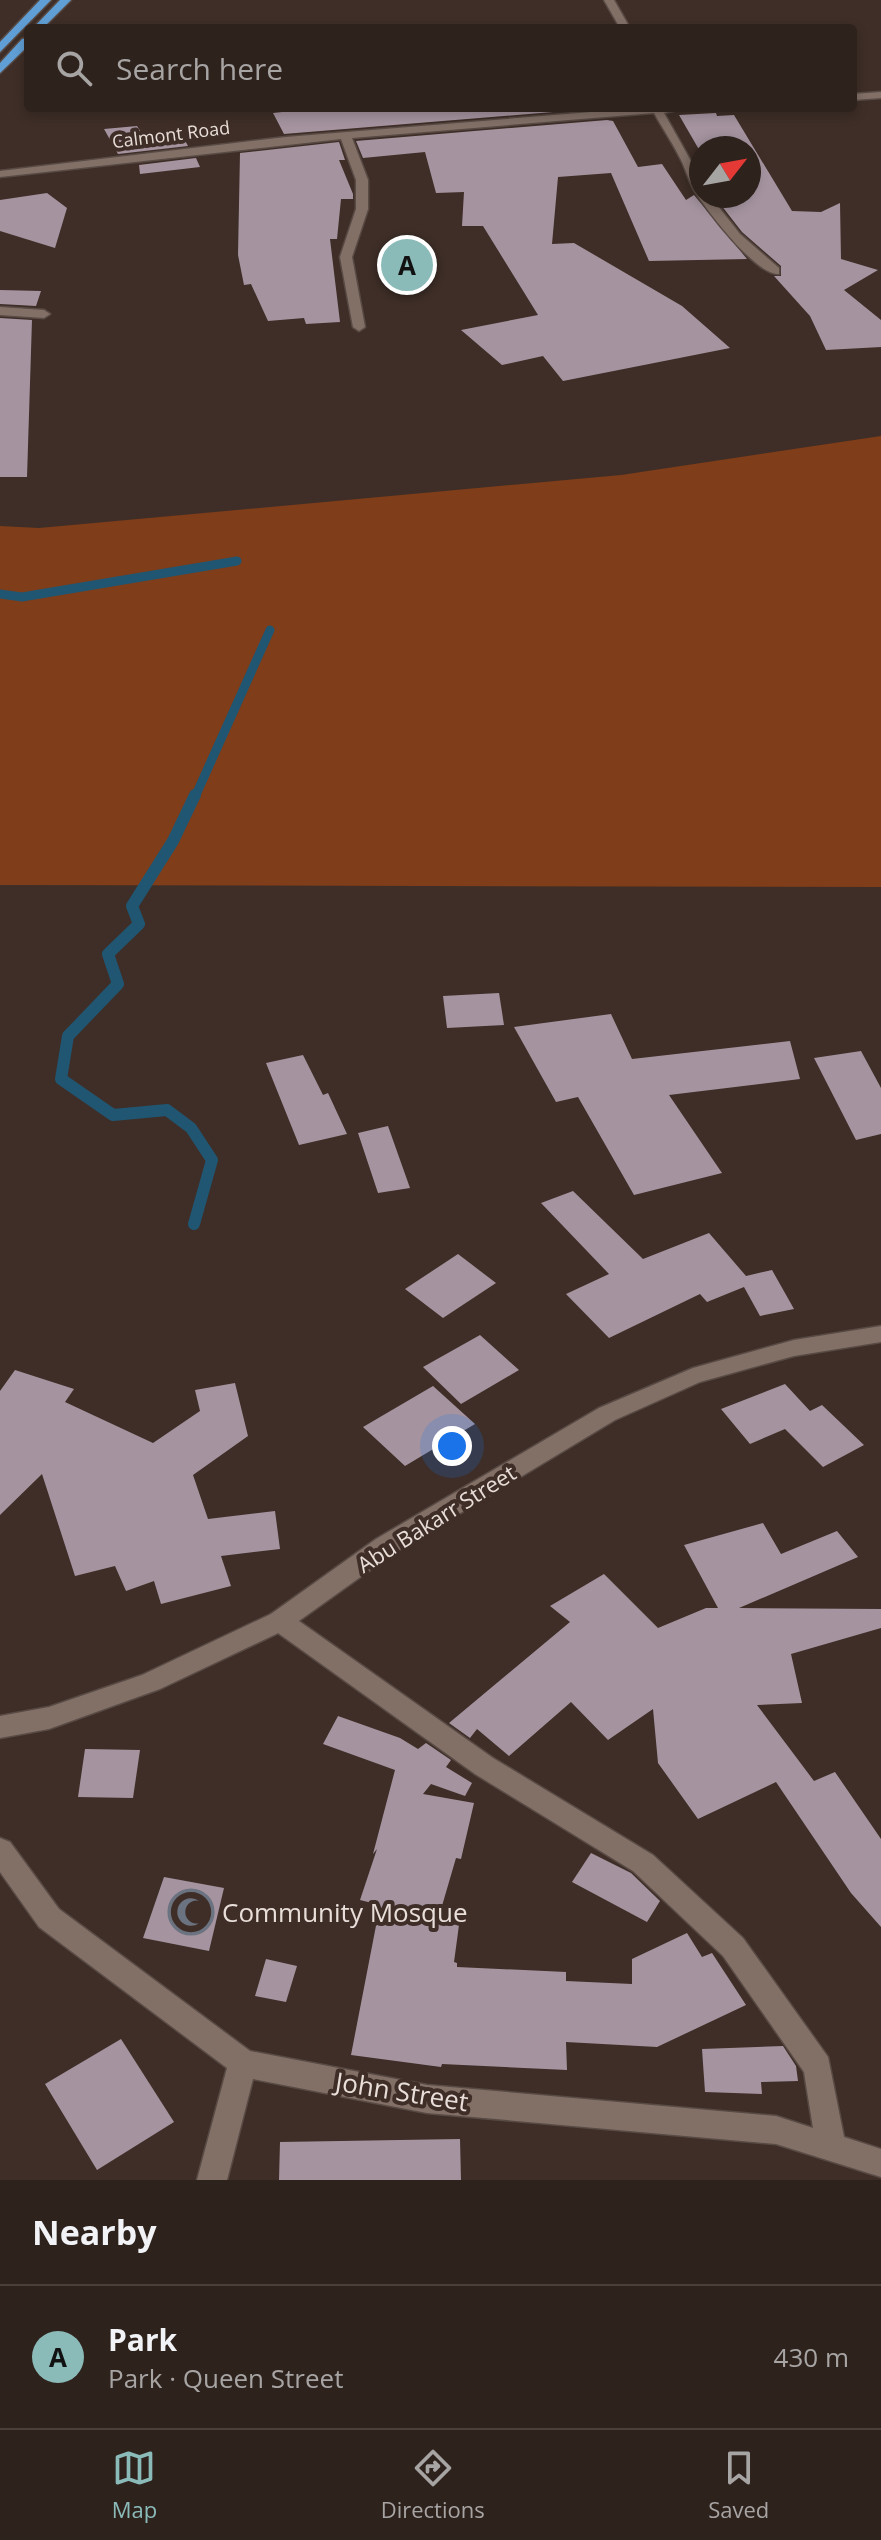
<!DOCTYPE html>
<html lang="en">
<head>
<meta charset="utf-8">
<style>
  body { margin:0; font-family:"Open Sans",sans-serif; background:#362a26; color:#f1f3f6 }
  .compass { position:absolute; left:689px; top:136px; width:72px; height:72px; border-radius:50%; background:#2e221d; box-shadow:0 4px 12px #0003; rotate:59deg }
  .you { position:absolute; left:452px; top:1446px; width:28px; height:28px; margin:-20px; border:6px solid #fff; border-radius:50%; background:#1a73e8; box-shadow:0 0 0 12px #1a73e833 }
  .badge { display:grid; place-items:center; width:52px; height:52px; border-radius:50%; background:#8bbbb9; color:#111; font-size:26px; font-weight:700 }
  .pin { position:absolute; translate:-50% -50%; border:4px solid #fff; box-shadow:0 2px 8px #0006 }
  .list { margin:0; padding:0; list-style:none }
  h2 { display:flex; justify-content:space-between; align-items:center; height:104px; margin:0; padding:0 32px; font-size:34px }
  h2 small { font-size:26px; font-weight:400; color:#a7a4a4 }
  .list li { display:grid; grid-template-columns:52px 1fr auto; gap:24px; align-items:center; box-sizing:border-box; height:144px; padding:0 32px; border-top:2px solid #493f3b }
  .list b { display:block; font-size:30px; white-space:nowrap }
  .list p { margin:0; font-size:26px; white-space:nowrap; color:#a7a4a4 }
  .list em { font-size:26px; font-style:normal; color:#a7a4a4 }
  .icon { flex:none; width:44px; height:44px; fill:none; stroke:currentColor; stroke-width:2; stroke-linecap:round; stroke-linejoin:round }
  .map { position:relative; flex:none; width:881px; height:2180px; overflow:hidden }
  .search { position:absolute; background:#2e221d; box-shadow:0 4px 12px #0003; left:24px; right:24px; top:24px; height:88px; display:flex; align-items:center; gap:20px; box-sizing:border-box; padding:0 28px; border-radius:8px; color:#a7a4a4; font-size:30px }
  .sheet { height:248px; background:#2e221d }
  nav { display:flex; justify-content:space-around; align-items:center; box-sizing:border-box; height:112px; border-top:2px solid #493f3b; background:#2e221d; font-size:22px; color:#a7a4a4 }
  nav a { display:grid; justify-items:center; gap:4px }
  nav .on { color:#8bbbb9 }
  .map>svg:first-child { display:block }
  .green { fill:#7f3d19 }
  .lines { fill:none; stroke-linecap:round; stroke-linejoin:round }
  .stream-far1 { stroke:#205672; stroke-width:9 }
  .stream { stroke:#205672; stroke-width:12 }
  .building { fill:#a594a0 }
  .minor-casing { stroke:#584a44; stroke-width:3 }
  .tertiary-casing { stroke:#584a44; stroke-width:3 }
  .trunk-casing { stroke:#584a44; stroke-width:3 }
  .minor { fill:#827067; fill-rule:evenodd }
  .tertiary { fill:#827067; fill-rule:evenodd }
  .trunk { fill:#609fd6; fill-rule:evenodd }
  .labels { text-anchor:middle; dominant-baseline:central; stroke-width:8; stroke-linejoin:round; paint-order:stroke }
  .far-street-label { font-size:18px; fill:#e9ded9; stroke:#3e2e27 }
  .street-label { font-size:22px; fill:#e9ded9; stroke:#3e2e27 }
  .near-poi-label { font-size:26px; fill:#e9ded9; stroke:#3e2e27; text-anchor:start }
  .near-street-label { font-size:26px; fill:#e9ded9; stroke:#3e2e27 }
</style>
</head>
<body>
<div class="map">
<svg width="881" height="2180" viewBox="0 0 881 2180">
  <rect width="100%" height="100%" fill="#3e2e27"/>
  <path class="green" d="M 881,436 L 881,887 L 0,885 L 0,526 L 39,528 L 621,475 Z"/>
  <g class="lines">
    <g class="stream-far1">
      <path d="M 0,594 L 22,597 L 237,561"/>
      <path d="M 195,797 L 270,630"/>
    </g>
    <path class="stream" d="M 194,1224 L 212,1160 L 191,1128 L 167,1110 L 113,1115 L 61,1079 L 68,1036 L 118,984 L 108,954 L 139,924 L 132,906 L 173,841 L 195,795"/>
  </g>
  <g class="building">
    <path d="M 289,108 L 415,108 L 415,111 L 601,108 L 284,134 L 273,113 L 291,111 Z"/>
    <path d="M 716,113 L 717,116 L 734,115 L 792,211 L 821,212 L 840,203 L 841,259 L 878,270 L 844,290 L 881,320 L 881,347 L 826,350 L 810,316 L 774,276 L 781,276 L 781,266 L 742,232 L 714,196 L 749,196 L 749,148 L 701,148 L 701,153 L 679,115 Z"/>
    <path d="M 607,120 L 613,121 L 638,167 L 662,164 L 686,200 L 694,195 L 747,259 L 649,261 L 611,173 L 558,177 L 552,244 L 574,243 L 682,306 L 730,348 L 563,381 L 543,356 L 502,365 L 461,330 L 538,315 L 483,226 L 462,226 L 464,192 L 436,193 L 425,152 L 363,158 L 356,141 Z"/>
    <path d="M 137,126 L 143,135 L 180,131 L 188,146 L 118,154 L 104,129 Z"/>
    <path d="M 339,142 L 345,160 L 339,160 L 353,194 L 353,199 L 341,199 L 337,239 L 330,239 L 340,322 L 306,324 L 304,318 L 268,321 L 251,284 L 244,285 L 238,255 L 240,153 Z"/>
    <path d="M 196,158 L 200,167 L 140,174 L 139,165 Z"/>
    <path d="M 47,193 L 67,208 L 55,248 L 0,231 L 0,200 Z"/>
    <path d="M 0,290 L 41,291 L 36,306 L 0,304 Z"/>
    <path d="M 0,318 L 32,320 L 27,477 L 0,477 Z"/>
    <path d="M 499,993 L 504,1025 L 447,1028 L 443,996 Z"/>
    <path d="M 611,1014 L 632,1059 L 790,1041 L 800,1079 L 669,1095 L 722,1173 L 634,1195 L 578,1097 L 556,1102 L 514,1027 Z"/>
    <path d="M 861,1051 L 881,1088 L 881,1134 L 856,1140 L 814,1058 Z"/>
    <path d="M 303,1055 L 323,1095 L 328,1093 L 347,1134 L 299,1145 L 266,1063 Z"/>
    <path d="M 388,1126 L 410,1188 L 378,1193 L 358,1133 Z"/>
    <path d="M 573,1191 L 643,1259 L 709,1233 L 746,1276 L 772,1270 L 794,1309 L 760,1316 L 744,1287 L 707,1302 L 700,1294 L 609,1338 L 566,1294 L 609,1274 L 541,1203 Z"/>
    <path d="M 458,1254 L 496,1283 L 443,1318 L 405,1289 Z"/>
    <path d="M 480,1335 L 519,1370 L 461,1404 L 423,1367 Z"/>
    <path d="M 15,1370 L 74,1389 L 65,1402 L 153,1443 L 200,1411 L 195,1390 L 235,1383 L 248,1436 L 193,1475 L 208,1519 L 275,1511 L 280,1549 L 221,1556 L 231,1586 L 161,1604 L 154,1581 L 126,1591 L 115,1566 L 75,1576 L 42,1474 L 0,1515 L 0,1391 Z"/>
    <path d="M 785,1384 L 810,1411 L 822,1405 L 864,1445 L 823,1467 L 785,1429 L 750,1444 L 721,1409 Z"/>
    <path d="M 433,1386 L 475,1424 L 405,1466 L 363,1427 Z"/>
    <path d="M 763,1523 L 781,1554 L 837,1531 L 858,1557 L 739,1608 L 881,1609 L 881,1628 L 791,1654 L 802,1703 L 757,1705 L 814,1781 L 835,1772 L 881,1839 L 881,1927 L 851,1893 L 776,1782 L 698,1819 L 658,1763 L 653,1709 L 608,1740 L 571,1702 L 509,1756 L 477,1729 L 470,1738 L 449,1723 L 570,1622 L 550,1606 L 604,1574 L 658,1628 L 706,1608 L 718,1608 L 684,1545 Z"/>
    <path d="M 338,1716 L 400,1738 L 418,1749 L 426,1743 L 451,1760 L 446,1767 L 472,1783 L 465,1796 L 431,1784 L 423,1794 L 474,1803 L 461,1859 L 456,1858 L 437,1923 L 459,1925 L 454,1962 L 457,1963 L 457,1967 L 566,1972 L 566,1981 L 632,1984 L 632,1959 L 687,1933 L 702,1957 L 712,1953 L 746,2005 L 657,2047 L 566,2042 L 567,2070 L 442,2064 L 441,2067 L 351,2055 L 380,1905 L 360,1900 L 377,1849 L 373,1854 L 395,1770 L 323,1744 Z"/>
    <path d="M 85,1749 L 140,1750 L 133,1798 L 78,1797 Z"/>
    <path d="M 591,1853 L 631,1873 L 660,1901 L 647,1922 L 572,1882 Z"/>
    <path d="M 164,1877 L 224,1888 L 209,1951 L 143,1938 Z"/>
    <path d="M 266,1959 L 297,1966 L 286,2002 L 255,1996 Z"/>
    <path d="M 121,2039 L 174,2122 L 97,2170 L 45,2084 Z"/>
    <path d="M 783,2046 L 796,2066 L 798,2081 L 761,2082 L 762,2094 L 705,2092 L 702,2049 Z"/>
    <path d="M 460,2139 L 461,2180 L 279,2180 L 280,2142 Z"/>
  </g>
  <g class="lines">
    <g class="minor-casing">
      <g id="minor">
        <path d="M 604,0 L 614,0 L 630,28 L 620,28 Z"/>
        <path d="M 881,92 L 881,98 L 853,100 L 853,94 Z"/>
        <path d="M 640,108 L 686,108 L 664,113 L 701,179 L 701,196 L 710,196 L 740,234 L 779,268 L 779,274 C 756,276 705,208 694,190 C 689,181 686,171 682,162 C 674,145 663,129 654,113 L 352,138 L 368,180 L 368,209 L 352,257 L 365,327 L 359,331 L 353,327 L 340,257 L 356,209 L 356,180 L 341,139 L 0,177 L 0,171 L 286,137 Z"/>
        <path d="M 0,307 L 44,310 L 50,314 L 44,318 L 0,315 Z"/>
        <path d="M 280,1611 L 289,1614 L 493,1758 L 653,1855 L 743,1938 L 828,2057 L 844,2137 L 881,2149 L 881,2177 L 776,2144 L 427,2113 L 253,2079 L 227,2180 L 197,2180 L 227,2068 L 39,1927 L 0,1872 L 0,1838 L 10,1842 L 59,1909 L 250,2051 L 427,2085 L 776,2116 L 813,2128 L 804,2072 L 723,1956 L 633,1871 L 475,1774 L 271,1628 L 268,1621 L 271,1614 Z"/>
      </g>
    </g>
    <g class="tertiary-casing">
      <path id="tertiary" d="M 881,1326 L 881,1342 L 794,1356 L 700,1382 L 615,1420 L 394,1553 L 289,1628 L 160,1689 L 49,1729 L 0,1738 L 0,1716 L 49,1707 L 142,1675 L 271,1614 L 376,1539 L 599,1408 L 693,1368 L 794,1340 Z"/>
    </g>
    <g class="trunk-casing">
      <g id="trunk">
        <path d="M 40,0 L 51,0 L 0,52 L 0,42 Z"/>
        <path d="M 60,0 L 71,0 L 43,28 L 33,28 Z"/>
        <path d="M 28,38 L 28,46 L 0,73 L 0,63 L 22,39 Z"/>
      </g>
    </g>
    <use href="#minor" class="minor"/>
    <use href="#tertiary" class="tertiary"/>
    <use href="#trunk" class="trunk"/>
  </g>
  <defs>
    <g id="mosque-ring" transform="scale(2.3)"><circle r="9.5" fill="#3e2e27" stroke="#6b7280" stroke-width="1.5"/><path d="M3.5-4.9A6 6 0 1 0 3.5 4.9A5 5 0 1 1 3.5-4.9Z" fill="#6b7280"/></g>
  </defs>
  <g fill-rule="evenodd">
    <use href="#mosque-ring" x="191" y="1912"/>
  </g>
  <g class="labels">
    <g class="far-street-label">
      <text transform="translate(171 134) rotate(-7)">Calmont Road</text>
    </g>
    <g class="street-label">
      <text transform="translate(436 1518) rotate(-32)">Abu Bakarr Street</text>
    </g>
    <g class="near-poi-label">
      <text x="222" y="1912">Community Mosque</text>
    </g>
    <g class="near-street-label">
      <text transform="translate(402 2091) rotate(9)">John Street</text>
    </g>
  </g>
</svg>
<svg class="compass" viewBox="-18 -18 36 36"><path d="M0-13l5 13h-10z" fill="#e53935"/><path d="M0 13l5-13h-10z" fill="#a7a4a4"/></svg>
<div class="you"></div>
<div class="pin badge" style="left:407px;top:265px">A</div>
<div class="search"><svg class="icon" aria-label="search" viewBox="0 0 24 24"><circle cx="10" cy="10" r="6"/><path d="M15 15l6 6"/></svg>Search here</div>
</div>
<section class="sheet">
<h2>Nearby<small></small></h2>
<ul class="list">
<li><span class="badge">A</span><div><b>Park</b><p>Park · Queen Street</p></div><em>430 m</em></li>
</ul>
</section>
<nav>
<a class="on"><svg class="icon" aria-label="map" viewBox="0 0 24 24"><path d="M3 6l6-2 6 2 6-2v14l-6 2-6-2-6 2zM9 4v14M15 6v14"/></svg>Map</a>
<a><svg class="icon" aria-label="directions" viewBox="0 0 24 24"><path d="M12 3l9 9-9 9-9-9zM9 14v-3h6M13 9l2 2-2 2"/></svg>Directions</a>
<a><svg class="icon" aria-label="saved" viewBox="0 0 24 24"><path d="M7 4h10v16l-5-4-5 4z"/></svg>Saved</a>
</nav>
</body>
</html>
